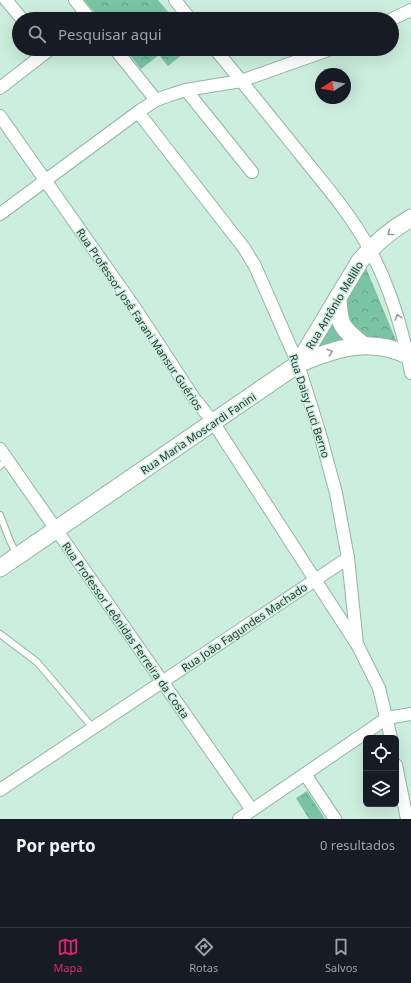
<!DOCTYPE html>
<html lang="pt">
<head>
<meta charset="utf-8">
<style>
  body { margin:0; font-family:"Noto Sans",sans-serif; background:#242831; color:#f1f3f6 }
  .controls { position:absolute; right:12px; bottom:12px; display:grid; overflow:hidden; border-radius:6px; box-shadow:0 4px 16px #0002 }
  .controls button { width:36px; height:36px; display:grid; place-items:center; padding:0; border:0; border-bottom:1px solid #363941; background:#171b24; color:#f1f3f6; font:20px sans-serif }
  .compass { position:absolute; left:315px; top:68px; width:36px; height:36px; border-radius:50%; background:#171b24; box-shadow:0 4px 16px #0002; rotate:259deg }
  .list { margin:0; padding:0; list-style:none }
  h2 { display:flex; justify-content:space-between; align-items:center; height:52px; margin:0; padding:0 16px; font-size:17px }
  h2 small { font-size:13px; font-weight:400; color:#9ea1a6 }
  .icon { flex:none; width:22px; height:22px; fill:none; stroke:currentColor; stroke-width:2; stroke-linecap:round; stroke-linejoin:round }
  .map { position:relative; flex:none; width:411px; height:819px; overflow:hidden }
  .search { position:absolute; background:#171b24; box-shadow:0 4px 16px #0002; left:12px; right:12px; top:12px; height:44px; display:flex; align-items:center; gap:10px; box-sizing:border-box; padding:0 14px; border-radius:22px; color:#9ea1a6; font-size:15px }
  .sheet { height:108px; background:#171b24 }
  nav { display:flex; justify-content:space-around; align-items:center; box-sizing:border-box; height:56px; border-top:1px solid #363941; background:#171b24; font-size:11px; color:#9ea1a6 }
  nav a { display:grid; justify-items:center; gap:2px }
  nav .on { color:#db2777 }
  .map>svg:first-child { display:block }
  .grass { fill:#7ac4a4 }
  .park { fill:url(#park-crowns) }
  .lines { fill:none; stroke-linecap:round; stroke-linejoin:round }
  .lane-casing { stroke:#93b4a5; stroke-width:8 }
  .street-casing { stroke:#93b4a5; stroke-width:14 }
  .secondary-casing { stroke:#93b4a5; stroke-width:19 }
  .lane { stroke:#fff; stroke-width:6 }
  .street { stroke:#fff; stroke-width:12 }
  .secondary { stroke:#fff; stroke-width:17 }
  .oneway { stroke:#969c99 }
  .labels { text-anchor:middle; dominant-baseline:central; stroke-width:3; stroke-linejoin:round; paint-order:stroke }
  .street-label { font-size:11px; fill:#2c3933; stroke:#cceede }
</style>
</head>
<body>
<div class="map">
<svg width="411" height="819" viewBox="0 0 411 819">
  <defs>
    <pattern id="park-crowns" width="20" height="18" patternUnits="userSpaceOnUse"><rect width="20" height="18" fill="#7ac4a4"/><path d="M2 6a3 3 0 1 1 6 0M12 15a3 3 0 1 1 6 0" fill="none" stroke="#64a086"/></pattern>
  </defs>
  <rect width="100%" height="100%" fill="#cceede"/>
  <path class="grass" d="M 331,319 L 348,341 L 310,352 Z"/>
  <g class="park">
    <path d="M 84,0 L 158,0 L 174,19 L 100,19 Z"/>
    <path d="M 125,49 L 189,49 L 168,66 L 159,55 L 141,69 Z"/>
    <path d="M 366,268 L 398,345 L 360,335 L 347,319 L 346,299 Z"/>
    <path d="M 307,791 L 325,819 L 309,819 L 296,798 Z"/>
  </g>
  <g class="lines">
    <g class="lane-casing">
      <g id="lane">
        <path d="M 0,466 L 7,459"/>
        <path d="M 0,515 L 10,541 L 17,555"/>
        <path d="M 0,634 L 37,662 L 93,728"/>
      </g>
    </g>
    <g class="street-casing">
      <g id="street">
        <path d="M 6,0 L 22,19"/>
        <path d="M 75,0 L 90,19"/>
        <path d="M 175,0 L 190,19"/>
        <path d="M 392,19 L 411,10"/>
        <path d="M 115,49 L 156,100"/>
        <path d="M 215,49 C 244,84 272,119 301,155 C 325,185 352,216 370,250 C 391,289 403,330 411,373"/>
        <path d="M 0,88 L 49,50 L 48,49"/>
        <path d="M 186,90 L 252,172"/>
        <path d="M 138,112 L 244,248 L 255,266 L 298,364 L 320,434 L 336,493 L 348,558 L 357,644 L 379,688 L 391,738"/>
        <path d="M 0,116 L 135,308 L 194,398 L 213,422 L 356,643"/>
        <path d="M 0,214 L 138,112 L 156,100 L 170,95 L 186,90 L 241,81 L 331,49"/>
        <path d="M 0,449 L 252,810"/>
        <path d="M 396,765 L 407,819"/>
        <path d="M 305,774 L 335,819"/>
        <path d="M 0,790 L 348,558"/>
        <path d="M 239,819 L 387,718 L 411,714"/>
      </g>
    </g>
    <g class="secondary-casing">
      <g id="secondary">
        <path d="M 338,297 C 339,326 341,327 363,345"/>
        <path d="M 298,364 L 360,261 C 374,244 392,229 411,218"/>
        <path d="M 0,568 L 298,364 C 336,348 372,336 411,357"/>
      </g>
    </g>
    <use href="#lane" class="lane"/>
    <use href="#street" class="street"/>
    <use href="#secondary" class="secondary"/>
  </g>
  <defs><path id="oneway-chevron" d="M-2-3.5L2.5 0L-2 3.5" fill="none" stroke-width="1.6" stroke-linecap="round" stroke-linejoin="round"/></defs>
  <g class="oneway">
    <use href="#oneway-chevron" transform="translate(390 233) rotate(142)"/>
    <use href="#oneway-chevron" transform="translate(398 317) rotate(-107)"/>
    <use href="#oneway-chevron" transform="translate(330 352) rotate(-19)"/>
  </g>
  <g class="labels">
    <g class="street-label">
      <text transform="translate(334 305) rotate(-59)">Rua Antônio Melillo</text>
      <text transform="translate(140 319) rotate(56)">Rua Professor José Farani Mansur Guérios</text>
      <text transform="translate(310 406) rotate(72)">Rua Daisy Luci Berno</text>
      <text transform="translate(198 433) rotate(-34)">Rua Maria Moscardi Fanini</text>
      <text transform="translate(244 627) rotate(-34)">Rua João Fagundes Machado</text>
      <text transform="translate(126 630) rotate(55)">Rua Professor Leônidas Ferreira da Costa</text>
    </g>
  </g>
</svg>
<div class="controls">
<button><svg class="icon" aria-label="locate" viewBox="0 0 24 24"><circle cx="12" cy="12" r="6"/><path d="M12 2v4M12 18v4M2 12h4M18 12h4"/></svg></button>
<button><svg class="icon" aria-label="layers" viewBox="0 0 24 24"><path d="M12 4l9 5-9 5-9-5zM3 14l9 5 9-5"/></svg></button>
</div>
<svg class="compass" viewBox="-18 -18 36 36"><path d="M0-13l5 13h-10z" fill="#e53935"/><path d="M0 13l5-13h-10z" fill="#9ea1a6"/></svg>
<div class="search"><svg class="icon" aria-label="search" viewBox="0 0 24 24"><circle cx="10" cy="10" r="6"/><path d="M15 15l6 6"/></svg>Pesquisar aqui</div>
</div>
<section class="sheet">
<h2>Por perto<small>0 resultados</small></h2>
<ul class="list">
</ul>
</section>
<nav>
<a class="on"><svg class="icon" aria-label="map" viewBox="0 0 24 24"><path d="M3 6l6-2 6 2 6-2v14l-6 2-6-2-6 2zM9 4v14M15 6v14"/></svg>Mapa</a>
<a><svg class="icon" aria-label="directions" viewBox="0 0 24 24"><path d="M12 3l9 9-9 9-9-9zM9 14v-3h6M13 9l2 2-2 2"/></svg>Rotas</a>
<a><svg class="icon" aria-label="saved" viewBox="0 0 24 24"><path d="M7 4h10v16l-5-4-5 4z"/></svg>Salvos</a>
</nav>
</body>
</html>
